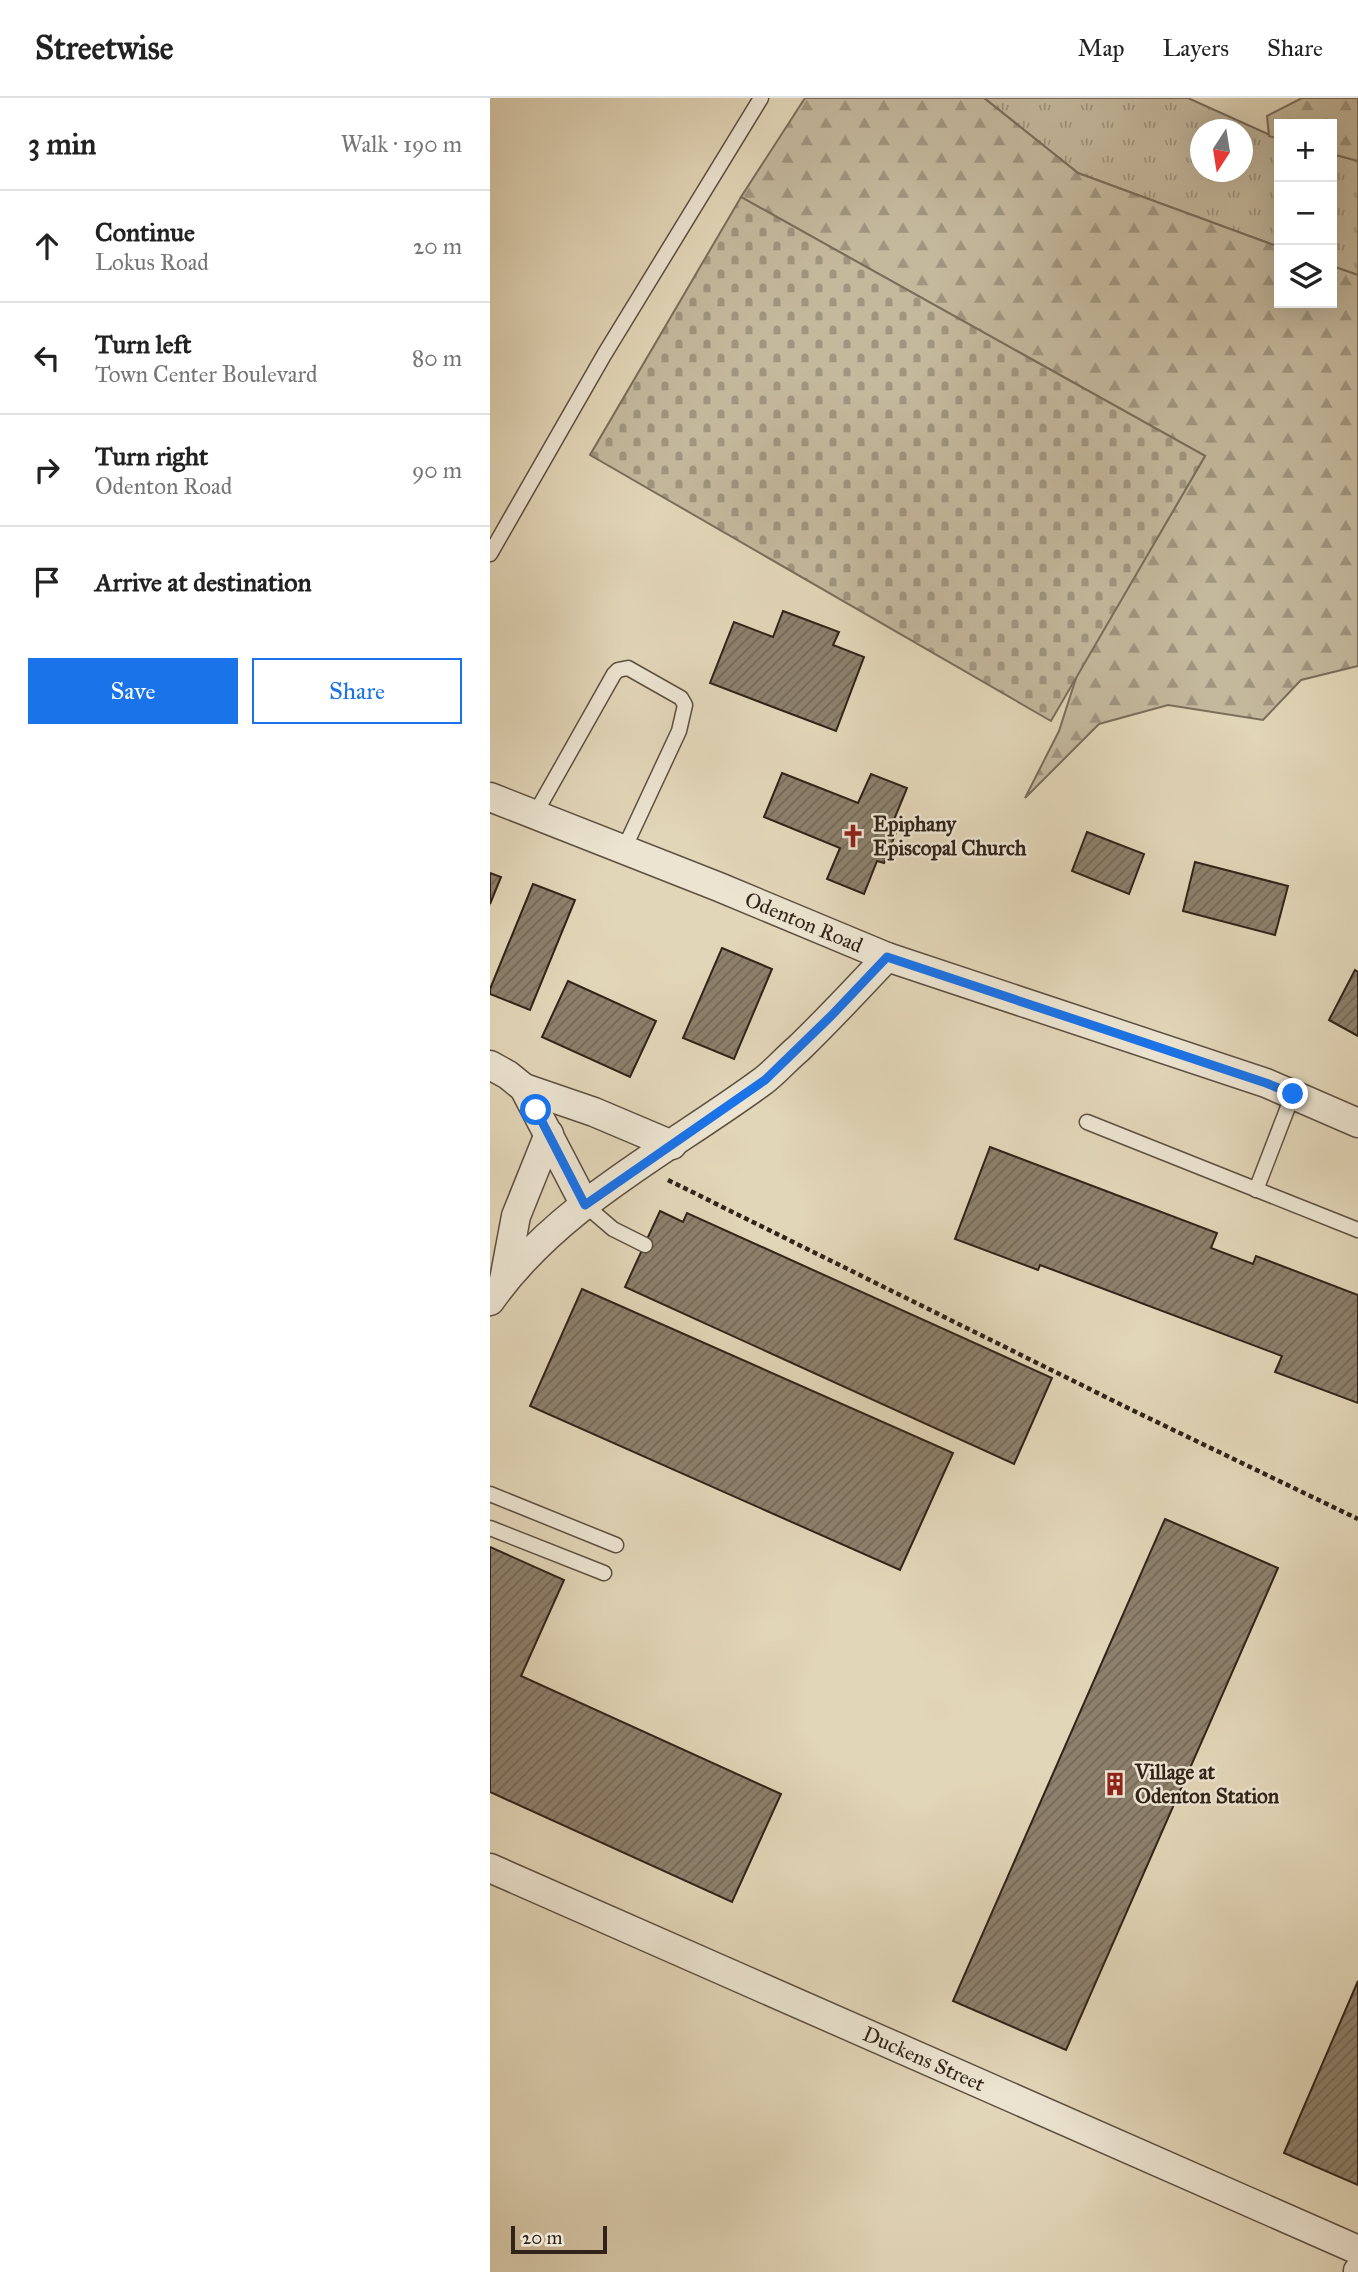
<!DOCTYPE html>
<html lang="en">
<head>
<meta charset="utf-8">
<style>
  body { margin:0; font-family:"IM FELL Great Primer",serif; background:#f2f2f2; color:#222 }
  .controls { position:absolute; right:21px; top:21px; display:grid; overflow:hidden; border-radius:0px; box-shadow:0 7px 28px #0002 }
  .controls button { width:63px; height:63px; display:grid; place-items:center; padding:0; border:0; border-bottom:2px solid #e0e0e0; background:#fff; color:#222; font:35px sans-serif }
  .compass { position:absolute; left:700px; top:21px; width:63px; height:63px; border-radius:50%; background:#fff; box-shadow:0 7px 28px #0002; rotate:192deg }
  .scale { position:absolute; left:21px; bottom:18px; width:96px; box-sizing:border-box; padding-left:7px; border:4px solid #312319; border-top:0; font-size:19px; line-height:24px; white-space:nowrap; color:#312319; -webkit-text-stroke:5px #ece4d1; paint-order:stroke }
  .stop { position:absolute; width:21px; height:21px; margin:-16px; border:5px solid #1a73e8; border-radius:50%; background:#fff }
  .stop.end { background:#1a73e8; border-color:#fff; box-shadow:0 2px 7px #0008 }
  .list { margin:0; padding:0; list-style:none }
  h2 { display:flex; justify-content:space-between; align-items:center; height:91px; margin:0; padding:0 28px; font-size:30px }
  h2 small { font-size:23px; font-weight:400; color:#767676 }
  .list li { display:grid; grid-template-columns:46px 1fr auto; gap:21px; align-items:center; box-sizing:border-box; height:112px; padding:0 28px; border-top:2px solid #e0e0e0 }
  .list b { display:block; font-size:26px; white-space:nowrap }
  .list p { margin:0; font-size:23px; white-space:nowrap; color:#767676 }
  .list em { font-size:23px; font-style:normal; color:#767676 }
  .actions { display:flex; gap:14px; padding:21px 28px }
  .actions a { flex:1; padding:16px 0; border:2px solid #1a73e8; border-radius:0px; text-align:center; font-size:24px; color:#1a73e8 }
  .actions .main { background:#1a73e8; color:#fff }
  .icon { flex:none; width:38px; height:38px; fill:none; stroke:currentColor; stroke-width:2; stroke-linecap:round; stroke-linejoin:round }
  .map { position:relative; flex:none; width:868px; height:2174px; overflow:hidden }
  header { display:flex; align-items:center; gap:42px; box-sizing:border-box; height:98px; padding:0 35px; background:#fff; border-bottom:2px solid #e0e0e0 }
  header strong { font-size:33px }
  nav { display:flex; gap:38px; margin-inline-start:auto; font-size:24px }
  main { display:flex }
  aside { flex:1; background:#fff }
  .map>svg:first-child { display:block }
  .grass { fill:url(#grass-tufts); stroke:#7a6e5b; stroke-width:2; fill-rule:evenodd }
  .forest { fill:url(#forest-firs); stroke:#7a6e5b; stroke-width:2 }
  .cemetery { fill:url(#cemetery-stones); stroke:#7a6e5b; stroke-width:2 }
  .building { fill:url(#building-hatch); stroke:#312319; stroke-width:2 }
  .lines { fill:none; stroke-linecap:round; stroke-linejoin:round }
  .service-casing { stroke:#5d5041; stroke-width:17 }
  .minor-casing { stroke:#5d5041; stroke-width:31 }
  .path { stroke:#312319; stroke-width:4.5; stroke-dasharray:5 3.5; stroke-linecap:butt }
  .service { stroke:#ece4d1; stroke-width:14 }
  .minor { stroke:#ece4d1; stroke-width:28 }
  .route { stroke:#1a73e8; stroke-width:9 }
  .labels { text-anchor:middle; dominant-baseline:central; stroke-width:5; stroke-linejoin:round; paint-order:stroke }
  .poi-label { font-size:21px; font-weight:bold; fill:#312319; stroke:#ece4d1; text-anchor:start }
  .street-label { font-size:21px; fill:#312319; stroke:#ece4d1 }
</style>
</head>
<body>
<header>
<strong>Streetwise</strong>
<nav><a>Map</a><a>Layers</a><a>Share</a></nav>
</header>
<main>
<aside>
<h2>3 min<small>Walk · 190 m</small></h2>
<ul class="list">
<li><svg class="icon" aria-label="ahead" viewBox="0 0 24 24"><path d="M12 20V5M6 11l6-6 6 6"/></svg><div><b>Continue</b><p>Lokus Road</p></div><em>20 m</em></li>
<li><svg class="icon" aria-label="left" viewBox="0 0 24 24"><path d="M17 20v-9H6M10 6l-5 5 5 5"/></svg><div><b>Turn left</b><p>Town Center Boulevard</p></div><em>80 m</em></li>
<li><svg class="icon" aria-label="right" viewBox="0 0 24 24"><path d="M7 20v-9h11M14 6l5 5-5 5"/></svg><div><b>Turn right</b><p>Odenton Road</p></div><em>90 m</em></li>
<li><svg class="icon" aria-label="arrive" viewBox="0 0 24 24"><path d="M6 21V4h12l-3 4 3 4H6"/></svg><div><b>Arrive at destination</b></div></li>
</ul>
<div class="actions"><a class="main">Save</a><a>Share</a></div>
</aside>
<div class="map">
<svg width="868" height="2174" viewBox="0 0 868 2174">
  <defs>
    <pattern id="grass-tufts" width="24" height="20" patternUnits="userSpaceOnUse" patternTransform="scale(1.75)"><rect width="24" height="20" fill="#c4b89d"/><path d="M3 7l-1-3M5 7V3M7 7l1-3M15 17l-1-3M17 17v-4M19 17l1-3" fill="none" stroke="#a0957f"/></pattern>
    <pattern id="forest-firs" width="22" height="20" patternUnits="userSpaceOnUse" patternTransform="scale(1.75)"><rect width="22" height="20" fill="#c4b89d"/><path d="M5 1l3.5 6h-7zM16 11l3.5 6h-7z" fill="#a0957f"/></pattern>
    <pattern id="cemetery-stones" width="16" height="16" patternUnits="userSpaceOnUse" patternTransform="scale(1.75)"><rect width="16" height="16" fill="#c4b89d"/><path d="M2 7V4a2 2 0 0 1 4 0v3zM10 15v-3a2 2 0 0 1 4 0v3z" fill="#a0957f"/></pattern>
    <pattern id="building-hatch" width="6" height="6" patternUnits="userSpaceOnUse" patternTransform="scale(1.75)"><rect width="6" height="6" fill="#8d806c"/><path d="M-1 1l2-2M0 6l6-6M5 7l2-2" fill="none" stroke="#746858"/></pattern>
  </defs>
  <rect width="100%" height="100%" fill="#e2d6b8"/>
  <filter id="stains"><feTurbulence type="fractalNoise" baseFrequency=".00286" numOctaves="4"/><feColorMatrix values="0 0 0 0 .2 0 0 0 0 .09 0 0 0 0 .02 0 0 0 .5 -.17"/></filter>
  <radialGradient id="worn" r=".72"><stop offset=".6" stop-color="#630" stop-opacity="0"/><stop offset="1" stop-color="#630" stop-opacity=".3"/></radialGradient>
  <g class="grass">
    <path d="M 494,0 L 698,0 L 789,41 L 789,149 L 588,75 ZM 710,32 L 752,32 L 752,74 L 710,74 Z"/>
    <path d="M 842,56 L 868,63 L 868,177 L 842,168 Z"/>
  </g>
  <g class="forest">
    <path d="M 315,0 L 494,0 L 588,75 L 789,149 L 789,205 L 842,205 L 842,168 L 868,177 L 868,568 L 811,582 L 773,622 L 678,607 L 609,626 L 535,700 L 569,633 L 587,577 L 715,358 L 251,99 Z"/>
    <path d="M 812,0 L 868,0 L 868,63 L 842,56 L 842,26 L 789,26 L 789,41 L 779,38 L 777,18 Z"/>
  </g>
  <path class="cemetery" d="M 251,99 L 715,358 L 561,623 L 100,357 Z"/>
  <g class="building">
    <path d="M 293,513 L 349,534 L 343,547 L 374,559 L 346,633 L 220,585 L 244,524 L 283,539 Z"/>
    <path d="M 292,675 L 368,705 L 381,676 L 417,690 L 403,724 L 409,727 L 394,765 L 387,763 L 374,796 L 337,781 L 350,750 L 274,719 Z"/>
    <path d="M 597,734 L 654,756 L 639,796 L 582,773 Z"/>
    <path d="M 705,764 L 798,788 L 785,837 L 693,813 Z"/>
    <path d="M 0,775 L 11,779 L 0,806 Z"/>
    <path d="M 43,786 L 85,802 L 40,912 L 0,896 L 0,891 Z"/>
    <path d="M 232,850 L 282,871 L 244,961 L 193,940 Z"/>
    <path d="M 865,872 L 868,874 L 868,938 L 839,922 Z"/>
    <path d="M 78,883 L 166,923 L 140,979 L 52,939 Z"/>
    <path d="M 500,1049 L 727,1135 L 721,1150 L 763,1166 L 766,1158 L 868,1197 L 868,1305 L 785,1274 L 792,1258 L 550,1167 L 548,1172 L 465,1141 Z"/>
    <path d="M 170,1113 L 193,1124 L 197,1115 L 562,1280 L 524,1366 L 135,1189 Z"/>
    <path d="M 92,1191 L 463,1355 L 410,1472 L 40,1308 Z"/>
    <path d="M 675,1421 L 788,1470 L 576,1952 L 463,1903 Z"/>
    <path d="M 0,1449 L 74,1482 L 31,1578 L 291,1696 L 242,1804 L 0,1694 Z"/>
    <path d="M 868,1883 L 868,2087 L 794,2055 Z"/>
  </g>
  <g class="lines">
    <g class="service-casing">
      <g id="service">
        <path d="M 0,456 L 114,257 L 271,0"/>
        <path d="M 45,716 L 124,576 L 128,572 L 138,570 L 191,600 L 195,607 L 189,633 L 134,751"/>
        <path d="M 597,1024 L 868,1132"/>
        <path d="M 766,1092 L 803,996"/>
        <path d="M 95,1107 L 123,1131 L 155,1147"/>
        <path d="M 0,1396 L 126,1447"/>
        <path d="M 0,1430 L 114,1475"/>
      </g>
    </g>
    <g class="minor-casing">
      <g id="minor">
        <path id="s1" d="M 0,699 L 229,789 L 397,859 L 776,985 L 868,1025"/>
        <path d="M 0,967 L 18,977 L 34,990 L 95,1107"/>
        <path d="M 34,990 L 104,1014 L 182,1047"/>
        <path d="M 14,1182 L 26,1118 L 59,1036"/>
        <path d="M 0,1203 C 67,1107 181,1051 273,983 C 285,974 296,961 308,951 C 339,921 368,890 397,859"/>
        <path id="s2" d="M 0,1770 L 868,2152"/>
        <path d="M 868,2174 L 868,2173"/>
      </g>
    </g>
    <path class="path" d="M 178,1082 L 642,1312 L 868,1421"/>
    <use href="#service" class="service"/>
    <use href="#minor" class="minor"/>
  </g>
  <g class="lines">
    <path class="route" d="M 46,1012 L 95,1107 L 275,982 L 341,918 L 397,859 L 776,985 L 803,996"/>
  </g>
  <defs>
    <g id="church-bare" transform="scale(1.89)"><path d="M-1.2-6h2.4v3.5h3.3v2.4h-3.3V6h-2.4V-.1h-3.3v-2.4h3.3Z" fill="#8f2418" stroke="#ece4d1" stroke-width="2.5" paint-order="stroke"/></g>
    <g id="building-bare" transform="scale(1.89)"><path d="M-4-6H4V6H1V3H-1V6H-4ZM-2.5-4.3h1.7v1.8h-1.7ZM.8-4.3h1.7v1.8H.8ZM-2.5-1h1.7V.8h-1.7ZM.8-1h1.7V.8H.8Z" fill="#8f2418" stroke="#ece4d1" stroke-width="2.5" paint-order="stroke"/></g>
  </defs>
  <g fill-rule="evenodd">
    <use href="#church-bare" x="363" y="738"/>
    <use href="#building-bare" x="625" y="1686"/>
  </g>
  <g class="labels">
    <g class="poi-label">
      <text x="383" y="726">Epiphany<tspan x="383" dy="24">Episcopal Church</tspan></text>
      <text x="645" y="1674">Village at<tspan x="645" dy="24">Odenton Station</tspan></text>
    </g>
    <g class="street-label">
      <text stroke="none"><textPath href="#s1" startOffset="338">Odenton Road</textPath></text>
      <text stroke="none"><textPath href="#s2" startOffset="474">Duckens Street</textPath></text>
    </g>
  </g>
  <rect width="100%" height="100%" filter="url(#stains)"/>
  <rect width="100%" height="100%" fill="url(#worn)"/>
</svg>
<div class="controls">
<button>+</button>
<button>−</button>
<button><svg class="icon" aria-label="layers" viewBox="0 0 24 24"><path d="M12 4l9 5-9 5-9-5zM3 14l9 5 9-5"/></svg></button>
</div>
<svg class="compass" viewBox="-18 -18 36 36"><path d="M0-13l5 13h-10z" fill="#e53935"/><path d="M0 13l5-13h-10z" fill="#767676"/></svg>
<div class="scale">20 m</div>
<div class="stop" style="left:46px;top:1012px"></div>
<div class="stop end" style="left:803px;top:996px"></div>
</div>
</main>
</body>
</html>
